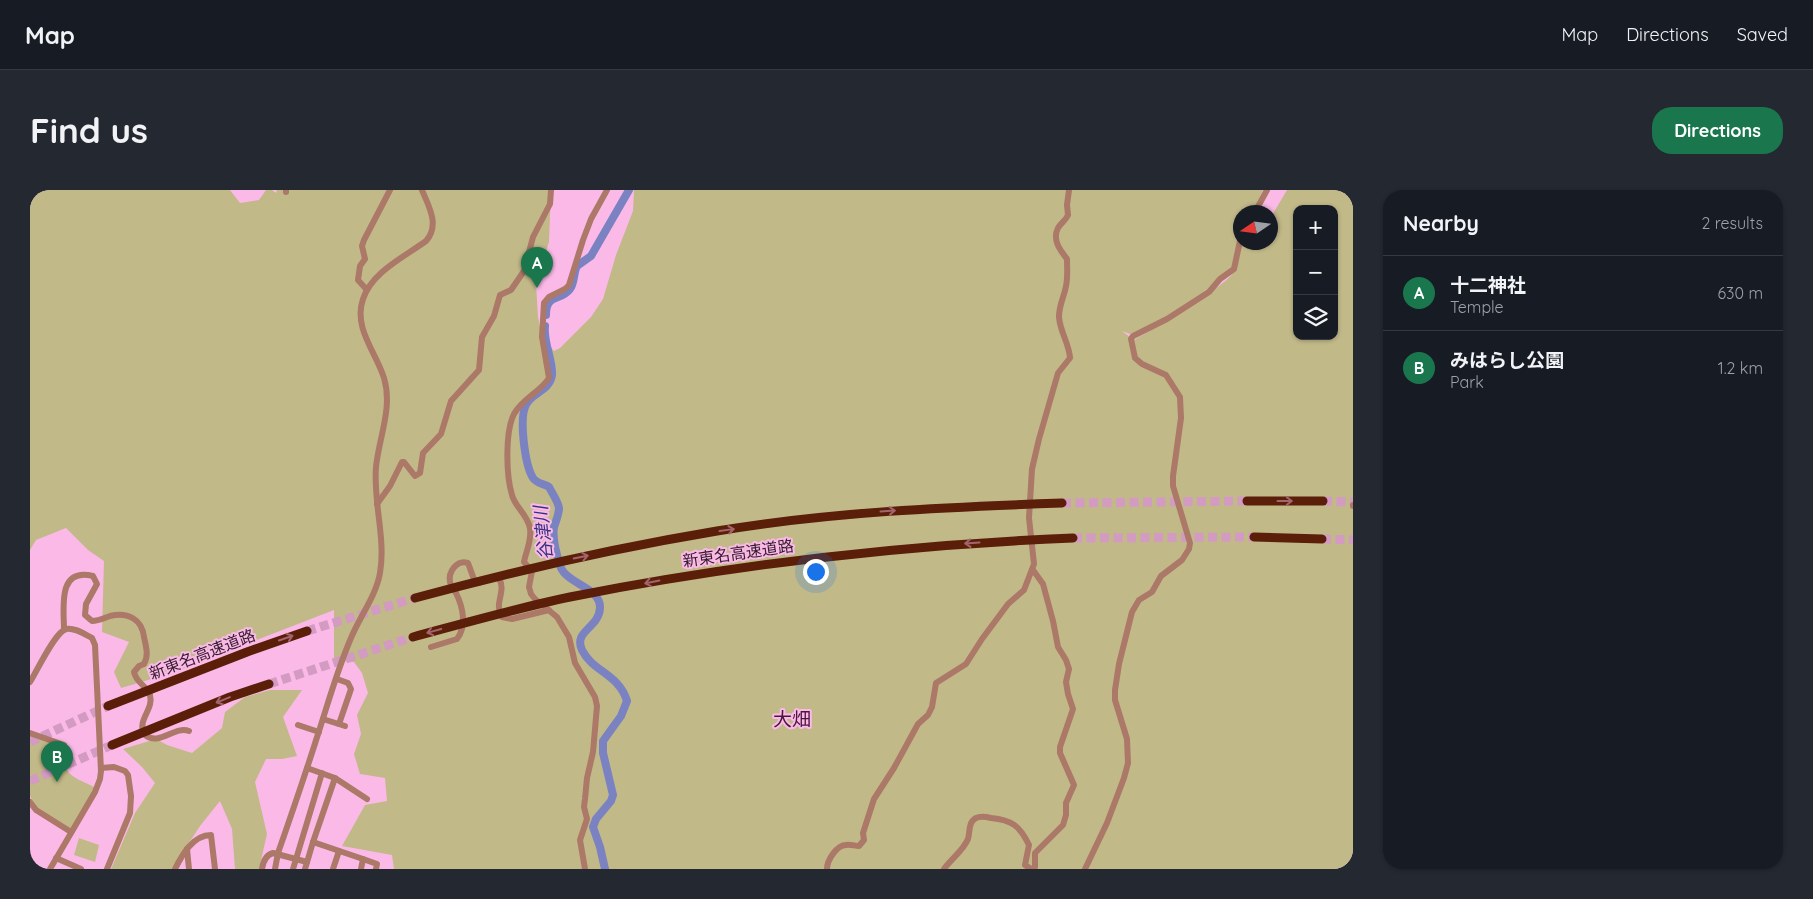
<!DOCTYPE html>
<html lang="en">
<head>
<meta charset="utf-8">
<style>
  body { margin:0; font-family:Quicksand,"Noto Sans JP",sans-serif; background:#242831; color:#f1f3f6 }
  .controls { position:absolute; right:15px; top:15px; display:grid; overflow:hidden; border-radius:10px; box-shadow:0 1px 4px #0004 }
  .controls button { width:45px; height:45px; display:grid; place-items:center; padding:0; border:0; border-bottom:1px solid #363941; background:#171b24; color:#f1f3f6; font:25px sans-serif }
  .compass { position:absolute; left:1203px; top:15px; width:45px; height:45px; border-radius:50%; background:#171b24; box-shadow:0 1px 4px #0004; rotate:257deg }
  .you { position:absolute; left:785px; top:381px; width:18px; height:18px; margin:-12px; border:4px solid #fff; border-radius:50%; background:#1a73e8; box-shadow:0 0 0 8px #1a73e833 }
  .badge { display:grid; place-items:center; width:32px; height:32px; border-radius:50%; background:#1a774d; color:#fff; font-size:16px; font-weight:700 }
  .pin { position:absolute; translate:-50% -41px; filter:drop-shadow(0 1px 2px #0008) }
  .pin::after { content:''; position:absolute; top:26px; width:18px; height:15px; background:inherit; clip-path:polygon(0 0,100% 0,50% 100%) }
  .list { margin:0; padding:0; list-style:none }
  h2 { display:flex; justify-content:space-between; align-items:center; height:65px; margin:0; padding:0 20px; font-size:21px }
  h2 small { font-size:16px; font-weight:400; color:#9ea1a6 }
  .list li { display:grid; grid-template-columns:32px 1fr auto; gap:15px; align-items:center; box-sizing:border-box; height:75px; padding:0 20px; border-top:1px solid #363941 }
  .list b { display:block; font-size:19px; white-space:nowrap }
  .list p { margin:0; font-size:16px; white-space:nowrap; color:#9ea1a6 }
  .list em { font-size:16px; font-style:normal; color:#9ea1a6 }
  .icon { flex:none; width:28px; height:28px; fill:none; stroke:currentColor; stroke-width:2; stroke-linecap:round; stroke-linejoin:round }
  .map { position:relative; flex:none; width:1323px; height:679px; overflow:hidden; border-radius:20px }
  header { display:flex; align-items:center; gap:30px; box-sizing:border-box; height:70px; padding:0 25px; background:#171b24; border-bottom:1px solid #363941 }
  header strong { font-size:24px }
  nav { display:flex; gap:28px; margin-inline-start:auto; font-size:18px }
  .intro { display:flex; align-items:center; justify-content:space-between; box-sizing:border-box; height:120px; padding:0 30px }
  h1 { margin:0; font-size:35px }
  .button { padding:12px 22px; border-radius:20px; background:#1a774d; color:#fff; font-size:18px; font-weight:700 }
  main { display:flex; gap:30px; padding:0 30px }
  aside { flex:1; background:#171b24; border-radius:20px; box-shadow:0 1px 4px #0004 }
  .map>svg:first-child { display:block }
  .green { fill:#c2b989; fill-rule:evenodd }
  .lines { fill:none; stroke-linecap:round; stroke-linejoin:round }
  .river { stroke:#7b82c2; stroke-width:8 }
  .highway-tunnel { stroke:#d39ac2; stroke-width:9; stroke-dasharray:9 4.5; stroke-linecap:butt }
  .minor { stroke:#ac7867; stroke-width:6 }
  .highway { stroke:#5b1e09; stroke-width:9 }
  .oneway { stroke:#a3646d }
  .labels { text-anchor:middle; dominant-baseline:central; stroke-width:4; stroke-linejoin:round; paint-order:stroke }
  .street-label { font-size:16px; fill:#341c2d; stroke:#fbb9e7 }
  .water-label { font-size:18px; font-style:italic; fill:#333280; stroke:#fbb9e7 }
  .quarter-label { font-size:19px; fill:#4b163e; stroke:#fbb9e7 }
</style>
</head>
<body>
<header>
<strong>Map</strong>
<nav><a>Map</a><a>Directions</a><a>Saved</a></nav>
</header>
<div class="intro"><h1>Find us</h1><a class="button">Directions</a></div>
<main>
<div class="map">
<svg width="1323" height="679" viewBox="0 0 1323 679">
  <rect width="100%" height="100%" fill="#fbb9e7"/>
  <g class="green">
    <path d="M 0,0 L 200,0 L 210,13 L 229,10 L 236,0 L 242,0 L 246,3 L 247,0 L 521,0 L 519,52 L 506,93 L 508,127 L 512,147 L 524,161 L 530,158 L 561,127 L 573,109 L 586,65 L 603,21 L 604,0 L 1233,0 L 1223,22 L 1210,22 L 1210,52 L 1202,78 L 1175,102 L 1134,128 L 1100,144 L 1092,141 L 1104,150 C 1123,139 1198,96 1206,79 C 1209,71 1210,61 1212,53 L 1240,52 L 1241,27 L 1257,0 L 1323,0 L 1323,679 L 364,679 L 362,665 L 312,656 L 335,615 L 357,611 L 355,588 L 330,584 L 324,564 L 331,544 L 327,525 L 338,503 L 332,483 L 324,472 L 304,471 L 304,420 L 142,483 L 91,498 L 84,482 L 99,452 L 72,442 L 74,371 L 58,360 L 36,338 L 6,350 L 0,360 ZM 1267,19 L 1304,19 L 1304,146 L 1267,146 Z"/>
    <path d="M 240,500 L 272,500 L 253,527 L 267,566 L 252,569 L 236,569 L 225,592 L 237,644 L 229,679 L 205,679 L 202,639 L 190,611 L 170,636 L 142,679 L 81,679 L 105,623 L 125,593 L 112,577 L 93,559 L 126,549 L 137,555 L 162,563 L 192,538 L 195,522 L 215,507 Z"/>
    <path d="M 0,545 L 31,557 C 34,586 40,585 64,597 L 64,602 L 42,638 L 38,639 L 6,617 L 0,606 Z"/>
    <path d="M 49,648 L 69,655 L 65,672 L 44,665 Z"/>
  </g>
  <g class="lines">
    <g class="river">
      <path d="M 516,125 C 516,103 530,112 540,99 C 545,92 543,84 547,76 L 561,66 L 599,0"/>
      <path d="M 515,136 C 513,153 523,169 522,185 C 520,200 504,202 497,213 C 488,226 495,275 503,288 C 506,293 514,294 519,297 C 522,303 528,311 529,318 C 529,324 526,331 524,337 C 522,348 527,367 531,378 C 538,394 571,398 570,418 C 569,438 543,441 552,460 C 563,482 589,484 597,511 L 591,526 L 573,551 L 573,563 L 583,605 L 581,611 L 566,629 L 563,637 L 570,657 L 575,679"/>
    </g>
    <g class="highway-tunnel">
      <path d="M 1293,311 L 1323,312"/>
      <path d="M 1032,313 L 1217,311"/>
      <path d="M 1043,348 L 1224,347"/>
      <path d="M 1292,349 L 1323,350"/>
      <path d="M 277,441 L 385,408"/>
      <path d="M 239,494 L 383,447"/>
      <path d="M 0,552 L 78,516"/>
      <path d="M 0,591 L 82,555"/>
    </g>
    <g class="minor">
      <path d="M 256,2 L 256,0"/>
      <path d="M 1225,22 L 1237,0"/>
      <path d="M 337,100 L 328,90 L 330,76 L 335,69 L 332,56 L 334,50 L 360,0"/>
      <path d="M 347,314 L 360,296 L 372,272 L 374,272 L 385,286 L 390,283 L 393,263 L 411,244 L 421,211 L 449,180 L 452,147 L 464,126 L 470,105 L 481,100 L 494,81 L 503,47 L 520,14 L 521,0"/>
      <path d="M 1323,315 L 1323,316"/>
      <path d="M 465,387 L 469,388 C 477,403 463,412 472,427 L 482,429 L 519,420"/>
      <path d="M 34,440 C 34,418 27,377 63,386 L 67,394 L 56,414 L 55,425 L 62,431 C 69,431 74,428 80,426 C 98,422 112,429 114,447 C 116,457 119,465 114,474 L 109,476 L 104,482 C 106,493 117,496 120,505 C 124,520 107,529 114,544 C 129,558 144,535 159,541"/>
      <path d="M 401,457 L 427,449 C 437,436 433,417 426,403 C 424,400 421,396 420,392 C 418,382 427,369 438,373 L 445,392 L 449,393"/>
      <path d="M 307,489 L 318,493 L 321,499 L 309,534"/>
      <path d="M 0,492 C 7,481 25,442 36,439 C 44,437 54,444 62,448 L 65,455 L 71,581 L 70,589 L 65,602 L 20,679"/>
      <path d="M 293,529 L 315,536"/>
      <path d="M 268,535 L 289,542"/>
      <path d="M 0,543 L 34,555"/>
      <path d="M 71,578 L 84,577 L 95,581 L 98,585 L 101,606 L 100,623 L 77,679"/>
      <path d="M 277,578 L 305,588 L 337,609"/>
      <path d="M 0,612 L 6,620 L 41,642"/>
      <path d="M 283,652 L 333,669 L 331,679"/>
      <path d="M 157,659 L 159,679"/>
      <path d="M 26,668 L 51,679"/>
      <path d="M 333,669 L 347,674 L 346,679"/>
      <path d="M 145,679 C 152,665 163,645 181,645 L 185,679"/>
      <path d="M 232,679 C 233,672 236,665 243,663 L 277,672"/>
      <path d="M 245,679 L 248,663 C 262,623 276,582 289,541 C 299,510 308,478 321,448 C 330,426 346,406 350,383 C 356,348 343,312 346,277 C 349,247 363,218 354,188 C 346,162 323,138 333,109 C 342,82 374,67 396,51 C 410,35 399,17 392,0"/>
      <path d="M 263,679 L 292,583"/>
      <path d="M 275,679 L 283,652 L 305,588"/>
      <path d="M 303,679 L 309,661"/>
      <path d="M 555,679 L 550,650 L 557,629 L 554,617 L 555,609 L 557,588 L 563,562 L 567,516 L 565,507 L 545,473 L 539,447 L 527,427 L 505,409 L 501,404 L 499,397 L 502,381 L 494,372 C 496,361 502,351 500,338 C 497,324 485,317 482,305 C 476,285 475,242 484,224 C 492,209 510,202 519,188 L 512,147 L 514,113 L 519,107 L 535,99 L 539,95 L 553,50 L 561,29 L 577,0"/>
      <path d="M 797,679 C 797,670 807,655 816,655 C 820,654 825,656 829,656 L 834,650 L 833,643 L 844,609 L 864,578 L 888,534 L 898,525 L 902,517 L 906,493 L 936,474 L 952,449 L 978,414 L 994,400 L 1004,374 L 999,328 L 1002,279 L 1009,249 L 1028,183 L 1040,168 C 1039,153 1030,142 1029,127 C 1029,114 1034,108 1036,96 C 1038,87 1037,78 1037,69 C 1030,60 1022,50 1028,38 C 1031,33 1036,30 1038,25 L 1037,15 L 1039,0"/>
      <path d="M 914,679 C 921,669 933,661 938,649 C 940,643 938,632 946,628 C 950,626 957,627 961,628 C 982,630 990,636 999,655 L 995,675 L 1001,679"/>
      <path d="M 1002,679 L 1005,677 L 1005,663 L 1033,635 L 1036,625 L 1036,613 L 1044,595 L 1030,563 L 1030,557 L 1043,519 L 1038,504 L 1036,492 L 1039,479 L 1036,470 L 1028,457 L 1023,431 L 1013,394 L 1003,380"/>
      <path d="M 1055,679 L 1077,633 L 1094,588 L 1098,573 L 1097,549 L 1085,510 L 1085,500 L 1089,474 L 1102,422 L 1109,410 L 1122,402 L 1131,386 L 1152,370 L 1159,359 L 1160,353 L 1143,296 L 1143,286 L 1151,228 L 1150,207 L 1136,185 L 1112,174 L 1105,168 L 1101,149 L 1103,146 L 1137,129 L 1179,102 L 1190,89 L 1204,79 L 1210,51"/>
    </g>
    <g class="highway">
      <path d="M 1217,311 L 1293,311"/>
      <path d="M 1224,347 L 1292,349"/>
      <path d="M 385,408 C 484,381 585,358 687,341 C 801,322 917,317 1032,313"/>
      <path d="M 383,447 C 435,433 487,418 540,407 C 706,374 873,355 1043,348"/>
      <path d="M 78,516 L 217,462 L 277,441"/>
      <path d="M 82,555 L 200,507 L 239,494"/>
    </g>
  </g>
  <defs><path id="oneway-shaft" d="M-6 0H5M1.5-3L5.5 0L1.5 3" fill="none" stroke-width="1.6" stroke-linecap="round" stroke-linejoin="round" transform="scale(1.25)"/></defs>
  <g class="oneway">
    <use href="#oneway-shaft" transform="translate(1255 311)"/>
    <use href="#oneway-shaft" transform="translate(858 321) rotate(-4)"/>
    <use href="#oneway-shaft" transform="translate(697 340) rotate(-8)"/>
    <use href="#oneway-shaft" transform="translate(942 353) rotate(176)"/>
    <use href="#oneway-shaft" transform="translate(551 367) rotate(-11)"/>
    <use href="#oneway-shaft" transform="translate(622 392) rotate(169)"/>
    <use href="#oneway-shaft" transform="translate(404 441) rotate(165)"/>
    <use href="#oneway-shaft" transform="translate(256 448) rotate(-19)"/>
    <use href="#oneway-shaft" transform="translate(193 510) rotate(158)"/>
  </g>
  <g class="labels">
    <g class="street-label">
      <text transform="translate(708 363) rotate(-8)">新東名高速道路</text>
      <text transform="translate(172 464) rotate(-21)">新東名高速道路</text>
    </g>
    <g class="water-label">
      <text transform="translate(513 343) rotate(-96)">谷津川</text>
    </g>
    <g class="quarter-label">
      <text x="762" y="529">大畑</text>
    </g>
  </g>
</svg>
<div class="controls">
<button>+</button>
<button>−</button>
<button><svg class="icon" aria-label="layers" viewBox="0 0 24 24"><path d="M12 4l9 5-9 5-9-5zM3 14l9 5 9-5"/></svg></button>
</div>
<svg class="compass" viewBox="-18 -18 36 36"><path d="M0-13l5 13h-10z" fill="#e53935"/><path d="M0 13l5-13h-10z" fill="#9ea1a6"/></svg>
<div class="you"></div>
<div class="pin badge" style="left:507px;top:98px">A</div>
<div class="pin badge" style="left:27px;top:592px">B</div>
</div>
<aside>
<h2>Nearby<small>2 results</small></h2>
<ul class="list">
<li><span class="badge">A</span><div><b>十二神社</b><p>Temple</p></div><em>630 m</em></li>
<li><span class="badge">B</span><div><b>みはらし公園</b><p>Park</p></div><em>1.2 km</em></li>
</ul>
</aside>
</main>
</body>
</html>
